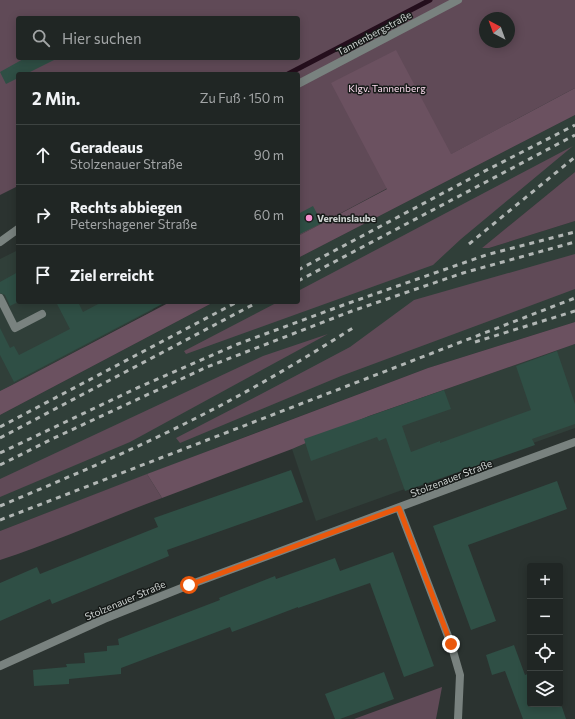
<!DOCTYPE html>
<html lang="de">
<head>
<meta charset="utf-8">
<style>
  body { margin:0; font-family:Commissioner,sans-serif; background:#282e2c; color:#f1f3f6 }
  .controls { position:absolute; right:12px; bottom:12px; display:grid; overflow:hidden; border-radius:4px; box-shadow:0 2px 10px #0003 }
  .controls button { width:36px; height:36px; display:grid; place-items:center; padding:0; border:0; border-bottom:1px solid #3d4341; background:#202624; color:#f1f3f6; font:20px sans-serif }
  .compass { position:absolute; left:479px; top:12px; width:36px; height:36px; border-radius:50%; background:#202624; box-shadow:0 2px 10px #0003; rotate:319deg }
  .stop { position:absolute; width:12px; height:12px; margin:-9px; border:3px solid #ea580c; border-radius:50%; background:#fff }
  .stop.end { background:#ea580c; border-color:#fff; box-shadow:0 1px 4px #0008 }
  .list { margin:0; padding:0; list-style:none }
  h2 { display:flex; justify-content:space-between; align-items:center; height:52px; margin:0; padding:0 16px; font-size:17px }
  h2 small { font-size:13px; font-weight:400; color:#a2a5a6 }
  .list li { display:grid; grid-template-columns:26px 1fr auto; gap:12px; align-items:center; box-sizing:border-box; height:60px; padding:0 16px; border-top:1px solid #3d4341 }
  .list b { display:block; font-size:15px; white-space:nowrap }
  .list p { margin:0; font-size:13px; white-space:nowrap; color:#a2a5a6 }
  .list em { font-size:13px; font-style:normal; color:#a2a5a6 }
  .icon { flex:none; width:22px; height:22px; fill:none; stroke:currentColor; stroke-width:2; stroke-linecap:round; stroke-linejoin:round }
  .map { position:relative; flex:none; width:575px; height:719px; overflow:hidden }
  .search { position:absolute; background:#202624; box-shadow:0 2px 10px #0003; left:16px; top:16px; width:284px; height:44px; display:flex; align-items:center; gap:10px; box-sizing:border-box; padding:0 14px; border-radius:4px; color:#a2a5a6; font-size:15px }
  .panel { position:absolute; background:#202624; box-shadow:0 2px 10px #0003; left:16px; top:72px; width:284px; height:232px; border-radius:4px }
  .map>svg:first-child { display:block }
  .built { fill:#303f39 }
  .green { fill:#604a57; fill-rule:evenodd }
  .forest { fill:#6b5160 }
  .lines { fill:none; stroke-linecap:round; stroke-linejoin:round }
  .stream { stroke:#240e1c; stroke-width:5 }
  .building { fill:#2f4f45 }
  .lane { stroke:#79827f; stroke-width:8 }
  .street { stroke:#79827f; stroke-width:8 }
  .rail { stroke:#b1b6b4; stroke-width:3; stroke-dasharray:5 5; stroke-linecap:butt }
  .route { stroke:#ea580c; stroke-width:5 }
  .poi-dot { fill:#f690d0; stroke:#161a18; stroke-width:1.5 }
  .labels { text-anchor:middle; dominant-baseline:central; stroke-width:3; stroke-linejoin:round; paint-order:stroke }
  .street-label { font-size:10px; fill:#ced3d1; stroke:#161a18 }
  .park-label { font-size:10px; fill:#f9d9eb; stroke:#161a18 }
  .poi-label { font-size:10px; font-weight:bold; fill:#ced3d1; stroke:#161a18; text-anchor:start }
</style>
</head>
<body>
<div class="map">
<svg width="575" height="719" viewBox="0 0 575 719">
  <rect width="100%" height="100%" fill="#2b3330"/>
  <g class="built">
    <path d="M 575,115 L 575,172 L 482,248 L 489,248 L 575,221 L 575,322 L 428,368 L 237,440 L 0,531 L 0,415 L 214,302 L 298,302 L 298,258 Z"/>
    <path d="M 18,250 L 18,302 L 149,302 L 153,310 L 12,385 L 0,391 L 0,259 Z"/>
    <path d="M 575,344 L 575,428 L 316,521 L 292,449 L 369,416 Z"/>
  </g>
  <g class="green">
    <path d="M 0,0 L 575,0 L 575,88 L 298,236 L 298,74 L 18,74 L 18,186 L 0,195 ZM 18,18 L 298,18 L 298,58 L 18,58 ZM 485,18 L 509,18 L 509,42 L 485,42 Z"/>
    <path d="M 573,146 L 461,239 L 433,265 L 186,354 L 184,351 L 278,302 L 298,302 L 298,291 Z"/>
    <path d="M 575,172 L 575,221 L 489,248 L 482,248 Z"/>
    <path d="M 575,254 L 575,289 L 341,376 L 180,443 L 176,438 L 265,392 L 350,347 L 414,300 Z"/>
    <path d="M 328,334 L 130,442 L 0,497 L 0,479 L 263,356 Z"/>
    <path d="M 147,474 L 162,498 C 108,518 55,542 0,560 L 0,531 Z"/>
    <path d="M 442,687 L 436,719 L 354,719 Z"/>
  </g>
  <g class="forest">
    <path d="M 396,50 L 451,154 L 575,88 L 575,115 L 298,258 L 298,236 L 387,189 L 331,83 Z"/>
    <path d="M 170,302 L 214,302 L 0,415 L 0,391 L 12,385 Z"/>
    <path d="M 575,322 L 575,344 L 369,416 L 292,449 L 162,498 L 147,474 L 428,368 Z"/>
  </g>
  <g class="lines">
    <path class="stream" d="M 288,74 L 430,0"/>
  </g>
  <g class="building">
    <path d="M 25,58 L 58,58 L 26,74 L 18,74 L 18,78 L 6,84 L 0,72 Z"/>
    <path d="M 313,206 L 322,223 L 298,235 L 298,214 Z"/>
    <path d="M 18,272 L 18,302 L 10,306 L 5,295 L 0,293 L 0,282 Z"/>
    <path d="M 56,302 L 78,302 L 83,312 L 102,302 L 166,302 L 14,382 L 0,355 L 0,328 L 10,348 L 14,346 L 19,355 L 70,329 Z"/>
    <path d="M 557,351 L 575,404 L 575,424 L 532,439 L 535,445 L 405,491 L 386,438 L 379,441 L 377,437 L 311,461 L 304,439 L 444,390 L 451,409 L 402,426 L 411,452 L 440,441 L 440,443 L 531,410 L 516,366 Z"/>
    <path d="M 291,470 L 303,502 L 167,550 L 169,556 L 52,604 L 50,599 L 0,621 L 0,583 L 37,567 L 40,574 L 158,527 L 154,518 Z"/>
    <path d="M 557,481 L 567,509 L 468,545 L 496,621 L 471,630 L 433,526 Z"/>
    <path d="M 393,552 L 434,666 L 404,677 L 370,583 L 298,608 L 298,607 L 232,632 L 230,627 L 121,668 L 121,674 L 69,679 L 69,684 L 34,686 L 33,670 L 67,667 L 66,664 L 85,663 L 84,653 L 107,651 L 107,646 L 119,645 L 118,639 L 220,600 L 219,598 L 275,576 L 276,579 L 335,558 L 340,571 Z"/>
    <path d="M 514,645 L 525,675 L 530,673 L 530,704 L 561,704 L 566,719 L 523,719 L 505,671 L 492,675 L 486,655 Z"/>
    <path d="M 384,672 L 394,699 L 340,719 L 335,719 L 325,694 Z"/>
  </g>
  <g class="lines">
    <g class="lane">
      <path d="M 298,84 L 458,0"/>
      <path d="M 0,298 L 15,328 L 42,314"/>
    </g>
    <g class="street">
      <path d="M 0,242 L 18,229"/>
      <path d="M 399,508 L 451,644 L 460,675 L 458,719"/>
      <path d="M 0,666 L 104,619 L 189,585 L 575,442"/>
    </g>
    <g class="rail">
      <path d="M 469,244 L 575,157"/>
      <path d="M 298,270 L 479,174 L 575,125"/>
      <path d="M 298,281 L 575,135"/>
      <path d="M 475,342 L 575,311"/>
      <path d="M 0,427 L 237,302"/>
      <path d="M 0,438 L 258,302"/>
      <path d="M 0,453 L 137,388 L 238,344 L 349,303 L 486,255 L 575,232"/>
      <path d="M 0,465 L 52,439 L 207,367 L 352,311 L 463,273 L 575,242"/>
      <path d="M 0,506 C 69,477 138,448 204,414 C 257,387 307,357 356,326"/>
      <path d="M 0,520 L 575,298"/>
    </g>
  </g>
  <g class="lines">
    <path class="route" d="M 189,585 L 399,508 L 451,644"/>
  </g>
  <circle class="poi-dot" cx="309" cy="218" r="4"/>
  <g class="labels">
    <g class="street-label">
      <text transform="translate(374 33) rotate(-28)">Tannenbergstraße</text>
      <text transform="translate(451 478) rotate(-21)">Stolzenauer Straße</text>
      <text transform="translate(125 600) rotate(-23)">Stolzenauer Straße</text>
    </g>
    <g class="park-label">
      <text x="387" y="88">Klgv. Tannenberg</text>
    </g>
    <g class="poi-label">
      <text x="317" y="218">Vereinslaube</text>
    </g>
  </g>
</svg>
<div class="controls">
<button>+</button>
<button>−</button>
<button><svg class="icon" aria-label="locate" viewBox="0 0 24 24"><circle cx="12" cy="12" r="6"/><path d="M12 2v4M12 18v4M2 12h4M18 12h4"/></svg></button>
<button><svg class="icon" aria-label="layers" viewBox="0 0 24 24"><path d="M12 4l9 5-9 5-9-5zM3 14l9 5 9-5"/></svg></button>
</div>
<svg class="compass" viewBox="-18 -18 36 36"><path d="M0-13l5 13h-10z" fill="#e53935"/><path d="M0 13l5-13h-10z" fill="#a2a5a6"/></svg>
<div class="stop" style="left:189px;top:585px"></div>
<div class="stop end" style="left:451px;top:644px"></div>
<div class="search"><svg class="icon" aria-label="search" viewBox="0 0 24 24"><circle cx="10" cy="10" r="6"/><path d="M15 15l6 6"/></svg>Hier suchen</div>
<section class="panel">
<h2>2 Min.<small>Zu Fuß · 150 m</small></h2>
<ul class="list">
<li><svg class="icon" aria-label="ahead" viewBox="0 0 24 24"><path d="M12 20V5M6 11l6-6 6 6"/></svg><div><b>Geradeaus</b><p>Stolzenauer Straße</p></div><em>90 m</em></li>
<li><svg class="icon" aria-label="right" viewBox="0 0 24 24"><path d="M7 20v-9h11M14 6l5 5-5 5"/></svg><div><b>Rechts abbiegen</b><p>Petershagener Straße</p></div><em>60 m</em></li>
<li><svg class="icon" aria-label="arrive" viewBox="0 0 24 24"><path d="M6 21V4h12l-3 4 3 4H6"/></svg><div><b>Ziel erreicht</b></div></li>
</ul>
</section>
</div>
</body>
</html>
